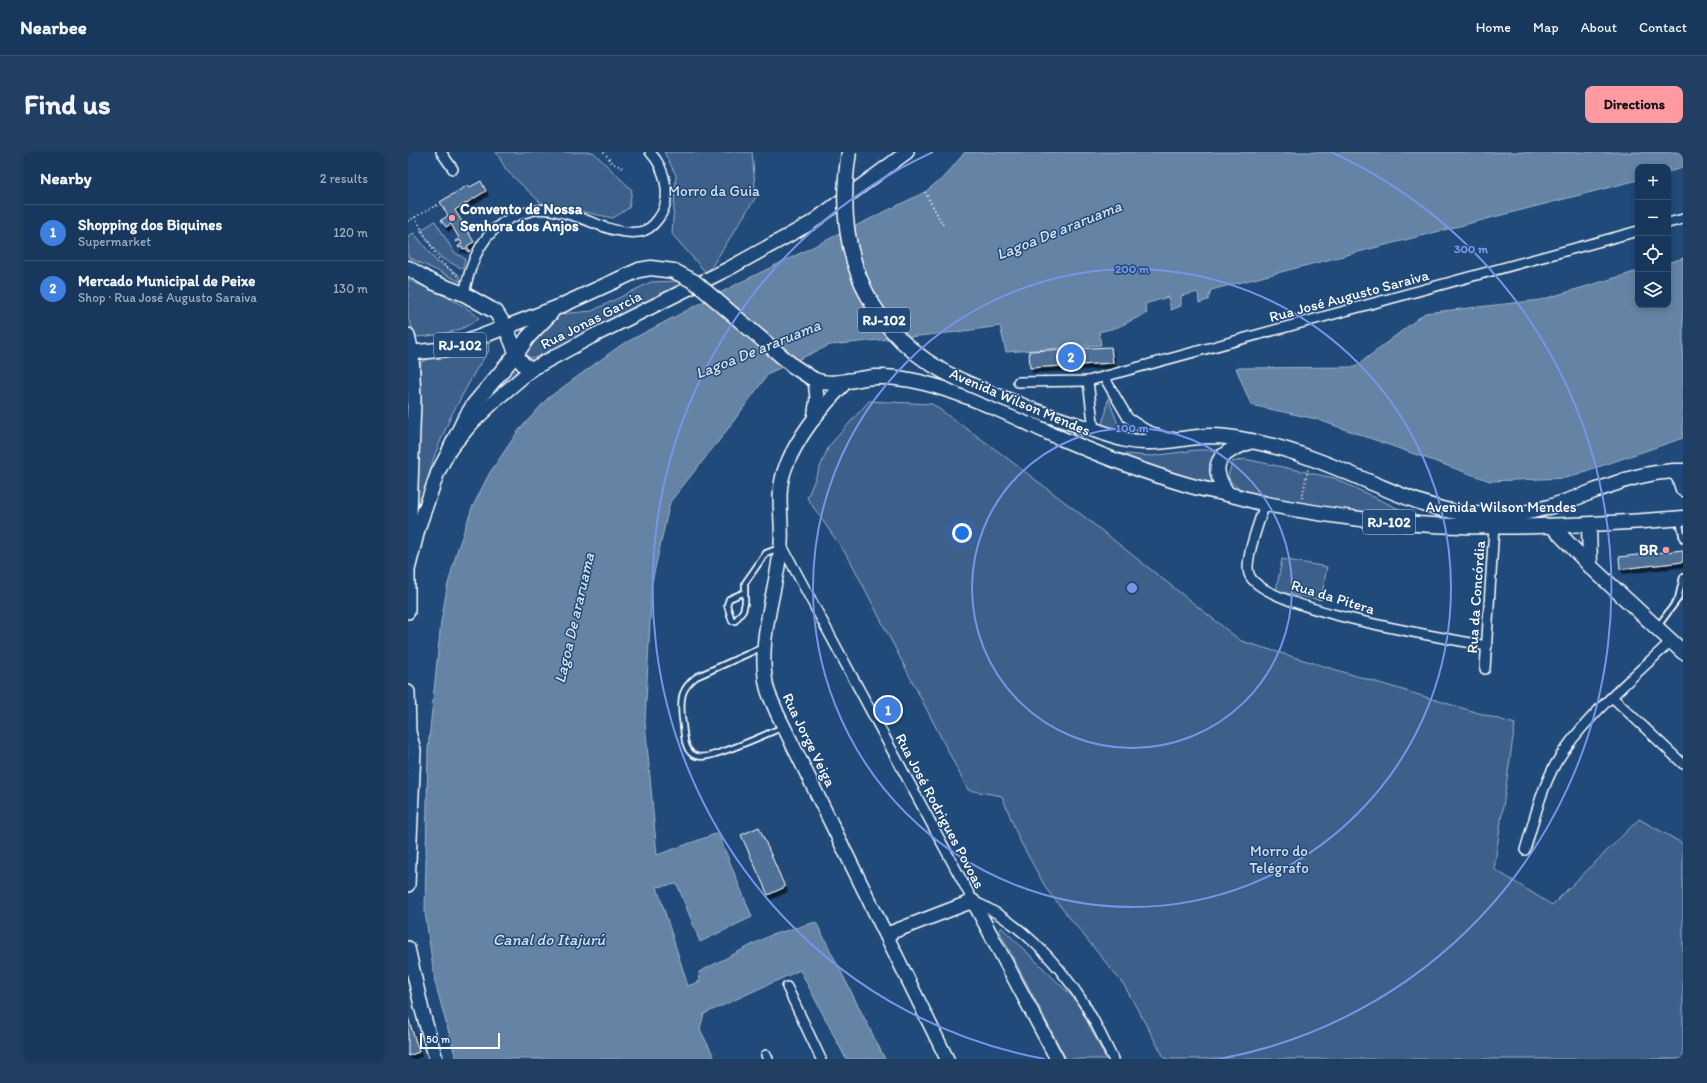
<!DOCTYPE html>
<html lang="en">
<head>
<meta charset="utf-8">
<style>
  body { margin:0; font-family:Itim,sans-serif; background:#203f62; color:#f1f3f6 }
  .controls { position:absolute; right:12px; top:12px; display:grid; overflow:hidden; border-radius:8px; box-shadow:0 2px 6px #0003 }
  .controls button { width:36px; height:36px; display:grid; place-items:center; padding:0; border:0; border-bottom:1px solid #365272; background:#17385c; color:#f1f3f6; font:20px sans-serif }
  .scale { position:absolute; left:12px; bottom:10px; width:80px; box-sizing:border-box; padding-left:4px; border:2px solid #fff; border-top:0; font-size:11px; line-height:14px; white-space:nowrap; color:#fff; -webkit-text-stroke:3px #1f4a7a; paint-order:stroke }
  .you { position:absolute; left:554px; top:381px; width:14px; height:14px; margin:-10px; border:3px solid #fff; border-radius:50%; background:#1a73e8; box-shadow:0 0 0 6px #1a73e833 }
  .badge { display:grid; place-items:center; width:26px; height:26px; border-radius:50%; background:#ff9aa2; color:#fff; font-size:13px; font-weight:700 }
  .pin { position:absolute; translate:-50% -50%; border:2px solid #fff; box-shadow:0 1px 4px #0006 }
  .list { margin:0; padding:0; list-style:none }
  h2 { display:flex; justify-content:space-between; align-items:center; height:52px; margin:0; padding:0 16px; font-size:17px }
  h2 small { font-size:13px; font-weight:400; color:#9eacbb }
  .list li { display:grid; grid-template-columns:26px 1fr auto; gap:12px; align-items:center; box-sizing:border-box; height:56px; padding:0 16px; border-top:1px solid #365272 }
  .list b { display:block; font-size:15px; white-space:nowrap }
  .list p { margin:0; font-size:13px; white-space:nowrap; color:#9eacbb }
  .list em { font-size:13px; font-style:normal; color:#9eacbb }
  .icon { flex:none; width:22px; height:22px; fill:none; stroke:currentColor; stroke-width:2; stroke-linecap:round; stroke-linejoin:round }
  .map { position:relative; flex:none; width:1275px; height:907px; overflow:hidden; border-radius:8px }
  header { display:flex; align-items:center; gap:24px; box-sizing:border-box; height:56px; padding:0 20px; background:#17385c; border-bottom:1px solid #365272 }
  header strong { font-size:19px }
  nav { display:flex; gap:22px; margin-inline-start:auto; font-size:14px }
  .intro { display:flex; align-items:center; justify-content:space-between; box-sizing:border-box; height:96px; padding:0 24px }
  h1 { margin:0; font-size:28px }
  .button { padding:10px 18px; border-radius:8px; background:#ff9aa2; color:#111; font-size:14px; font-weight:700 }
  main { display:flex; gap:24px; padding:0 24px }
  aside { flex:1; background:#17385c; border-radius:8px; box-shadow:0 2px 6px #0003 }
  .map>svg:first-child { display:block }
  .green { fill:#3c618b; stroke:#9eb0c5 }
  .water { fill:#6583a4; stroke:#a3b5c8 }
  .building { fill:#507197; stroke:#fff; filter:url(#shadow) }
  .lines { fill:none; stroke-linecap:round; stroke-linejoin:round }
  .lane-casing { stroke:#fff; stroke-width:8 }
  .street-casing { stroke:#fff; stroke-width:12 }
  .secondary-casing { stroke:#fff; stroke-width:16 }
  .primary-casing { stroke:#fff; stroke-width:17 }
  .path { stroke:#fff; stroke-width:2; stroke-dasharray:1 3; stroke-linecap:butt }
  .lane { stroke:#1f4a7a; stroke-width:4.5 }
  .street { stroke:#1f4a7a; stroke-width:9 }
  .secondary { stroke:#1f4a7a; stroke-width:13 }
  .primary { stroke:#1f4a7a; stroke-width:14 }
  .primary-bridge-casing { stroke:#fff; stroke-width:17; stroke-linecap:butt }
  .primary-bridge { stroke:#1f4a7a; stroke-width:14 }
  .ring { fill:none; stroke:#7795e8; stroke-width:2 }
  .poi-dot { fill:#ff9aa2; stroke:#1f4a7a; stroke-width:1.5 }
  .labels { text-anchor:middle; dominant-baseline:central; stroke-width:3; stroke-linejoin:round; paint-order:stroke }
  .shield { fill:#1f4a7a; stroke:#bcc9d7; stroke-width:1 }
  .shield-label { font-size:14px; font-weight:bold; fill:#fff }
  .park-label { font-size:15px; fill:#d8dfe8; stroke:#1f4a7a }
  .poi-label { font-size:15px; font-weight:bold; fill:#fff; stroke:#1f4a7a; text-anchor:start }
  .street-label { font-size:15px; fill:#fff; stroke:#1f4a7a }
  .water-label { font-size:16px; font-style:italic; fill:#d8e0e8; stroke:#1f4a7a }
  .centre { fill:#7795e8; stroke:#1f4a7a; stroke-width:2 }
  .ring-label { font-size:12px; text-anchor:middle; font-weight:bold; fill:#7795e8; stroke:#1f4a7a; stroke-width:3; stroke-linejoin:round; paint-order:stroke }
</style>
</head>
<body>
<header>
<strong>Nearbee</strong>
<nav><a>Home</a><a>Map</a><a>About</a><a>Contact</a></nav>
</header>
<div class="intro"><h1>Find us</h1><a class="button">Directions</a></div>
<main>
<aside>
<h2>Nearby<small>2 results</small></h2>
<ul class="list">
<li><span class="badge" style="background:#3f7fe0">1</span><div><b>Shopping dos Biquines</b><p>Supermarket</p></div><em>120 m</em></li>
<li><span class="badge" style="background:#3f7fe0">2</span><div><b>Mercado Municipal de Peixe</b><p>Shop · Rua José Augusto Saraiva</p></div><em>130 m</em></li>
</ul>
</aside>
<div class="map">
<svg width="1275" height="907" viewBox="0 0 1275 907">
  <defs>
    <filter id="shadow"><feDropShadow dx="2.5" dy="4.5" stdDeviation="0" flood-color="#0009"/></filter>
  </defs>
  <rect width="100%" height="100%" fill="#1f4a7a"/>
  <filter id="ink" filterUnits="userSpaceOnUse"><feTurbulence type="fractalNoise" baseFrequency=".025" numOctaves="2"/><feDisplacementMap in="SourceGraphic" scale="8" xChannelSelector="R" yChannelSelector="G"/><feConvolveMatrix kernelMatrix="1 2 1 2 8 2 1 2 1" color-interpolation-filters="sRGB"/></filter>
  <g filter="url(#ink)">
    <g class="green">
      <path d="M 88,0 L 185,0 L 224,38 L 221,56 L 205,66 L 133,51 L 99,19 Z"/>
      <path d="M 256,0 L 344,0 L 348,45 L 299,122 L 264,82 L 268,23 Z"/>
      <path d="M 27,69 L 46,100 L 57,107 L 55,117 L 33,106 L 12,79 Z"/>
      <path d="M 6,81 L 29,110 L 50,122 L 53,130 L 0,105 L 0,84 Z"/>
      <path d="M 0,127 C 24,140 51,147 71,166 C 53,181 31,183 9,185 L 0,167 Z"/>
      <path d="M 270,129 L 274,135 L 127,206 L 118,205 L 114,199 L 142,163 L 184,159 L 243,130 Z"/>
      <path d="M 80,184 L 81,199 L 68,218 L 43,264 L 27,302 L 12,356 L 4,335 L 13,210 Z"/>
      <path d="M 104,216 L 110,224 L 88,241 L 80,242 Z"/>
      <path d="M 700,246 L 710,272 L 717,282 L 693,274 L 698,260 Z"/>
      <path d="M 461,249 L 524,252 L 583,294 L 674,363 L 833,489 L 1107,572 L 1086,717 L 1144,753 L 1231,667 L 1272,690 L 1275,692 L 1275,907 L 757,907 L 716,833 L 639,738 L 611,687 L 594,644 L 560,638 L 442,408 L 399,346 L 421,294 Z"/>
      <path d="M 788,298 L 815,298 C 802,313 801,317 805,336 L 703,301 L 744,304 Z"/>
      <path d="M 837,307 L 926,326 L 991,357 L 1030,371 L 925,356 L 846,342 L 829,335 L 823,330 L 820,324 L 824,310 Z"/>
      <path d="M 874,407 L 919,415 L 913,448 L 868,439 Z"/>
      <path d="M 593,775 L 669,849 L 698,907 L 658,907 L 596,788 L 591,778 Z"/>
    </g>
    <g class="water">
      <path d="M 557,0 L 1275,0 L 1275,16 L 1260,20 L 1260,15 L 1230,15 L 1230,28 L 803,138 L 800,148 L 791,151 L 790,140 L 773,144 L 773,154 L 763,158 L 760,145 L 737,152 L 739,161 L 710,175 L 691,180 L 693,193 L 598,200 L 592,174 L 549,180 L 422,193 L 361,221 L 313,286 L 262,350 L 244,430 L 237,570 L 249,703 L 310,681 L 344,765 L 292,790 L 269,732 L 249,735 L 280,834 L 292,829 L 291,820 L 363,783 L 408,770 L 477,907 L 438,907 L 392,818 L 296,862 L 292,877 L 307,907 L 48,907 L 27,830 L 17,760 L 20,597 L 33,470 L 39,436 L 49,399 L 64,356 L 81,322 L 111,278 L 140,246 L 213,193 L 331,131 L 517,40 L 538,23 Z"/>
      <path d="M 1275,106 L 1275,286 L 1158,326 L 1082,329 L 908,267 L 843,253 L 828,216 L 947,215 L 1017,161 L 1132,148 L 1230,119 L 1230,153 L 1260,153 L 1260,111 Z"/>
    </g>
    <g class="building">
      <path d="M 73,29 L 78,39 L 47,58 L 66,90 L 59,94 L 62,99 L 60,100 L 58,96 L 55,97 L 54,95 L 51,96 L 50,94 L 54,92 L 52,88 L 48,90 L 47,89 L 51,86 L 43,72 L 38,75 L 33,68 L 40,64 L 32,50 L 60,33 L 62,35 Z"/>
      <path d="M 703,195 L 705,211 L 622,216 L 621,199 Z"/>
      <path d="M 1275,398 L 1275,410 L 1212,417 L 1211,405 Z"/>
      <path d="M 351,675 L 377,735 L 360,743 L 333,683 Z"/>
      <path d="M 0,865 L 11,900 L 0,904 Z"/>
    </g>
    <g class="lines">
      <g class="lane-casing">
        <g id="lane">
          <path d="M 1271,368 L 1275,387"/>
          <path d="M 337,440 L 321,447 L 319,453 L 324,469 L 327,469 L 335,459 L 337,451 L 337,431 L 358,401 L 371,396"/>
          <path d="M 1250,474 L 1270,447 L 1275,425"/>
          <path d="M 355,495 L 288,525 C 273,537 272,546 274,566 C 276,576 275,594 283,601 C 288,606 297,605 304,603 C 328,596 352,585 375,575"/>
        </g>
      </g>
      <g class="street-casing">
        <g id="street">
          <path d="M 33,0 L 45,17"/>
          <path d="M 1260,71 L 1275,67"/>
          <path d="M 56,142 C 63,108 75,76 110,63 C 120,59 131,56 142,58 C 150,59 158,62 166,64 C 187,70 208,83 231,80 C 240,79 245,74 250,67 C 265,48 258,17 242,0"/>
          <path d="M 696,225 L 720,266 L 737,277 L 761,287"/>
          <path d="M 680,229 L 686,278"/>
          <path d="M 610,230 L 680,229 L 1230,79"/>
          <path d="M 857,352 C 852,367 836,408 841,422 C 854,458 1040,486 1079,494"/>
          <path d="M 373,392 L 565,749 C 608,767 648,808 673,847 C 686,866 695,887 705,907"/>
          <path d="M 1077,517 L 1086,375"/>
          <path d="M 1204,545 L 1275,612"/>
          <path d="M 1117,698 C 1126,669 1133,637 1148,611 C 1174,567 1226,525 1263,489"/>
          <path d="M 379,835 L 413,907"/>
          <path d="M 358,903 L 360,907"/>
        </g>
      </g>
      <g class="secondary-casing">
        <g id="secondary">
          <path d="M 0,183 L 4,201 L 6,248 L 1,392"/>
          <path d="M 440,228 C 416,252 391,282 378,314 C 367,341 375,364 373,392 C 369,440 348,487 359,536 C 361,544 366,553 369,561 L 539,907"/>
          <path d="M 406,267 L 409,246 L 407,229"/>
          <path d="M 0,460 L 0,418 L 11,374 L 30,320 L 42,297 L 64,271 L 90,246 L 124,217 L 183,185 L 320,117 L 403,71 L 499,0"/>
          <path d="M 0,540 L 1,580 L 6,598 L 0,733"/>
          <path d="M 479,782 L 565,749 L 649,907"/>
          <path d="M 0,796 L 14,858 L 28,907"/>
        </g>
      </g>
      <g class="primary-casing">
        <g id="primary">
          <path d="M 0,116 L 24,130 L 56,142 L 88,160 L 98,176 L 111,207 L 116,213 L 124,217"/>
          <path d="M 0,201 L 40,197 L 148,156 L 231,118 L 243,116 L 266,119"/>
          <path d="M 405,227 C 423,236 447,226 467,225 C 491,224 514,230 537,237 C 573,248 607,265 641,281 C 686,301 732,319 780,333 C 793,337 806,339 819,342 C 832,345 845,349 858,352 C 895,359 933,365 970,369 C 1072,379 1173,374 1275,366"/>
          <path d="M 625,258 C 645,265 665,272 686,278 C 703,283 717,290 735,290 C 757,291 780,285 802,284 C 816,284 829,286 843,289 C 884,297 925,314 964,331 C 988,341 1012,352 1038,358 C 1056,362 1076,363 1095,363 C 1158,361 1212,317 1275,319"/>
          <path d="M 42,297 L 56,268 L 66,252 L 109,201 L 120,185 L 143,161"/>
          <path d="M 1265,319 L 1271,325 L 1275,337"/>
          <path d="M 820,342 C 797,310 814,300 844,289"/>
          <path d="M 1181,373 L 1182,414"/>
          <path d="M 1144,374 L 1182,414 L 1275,500"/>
        </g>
      </g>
      <g class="path">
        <path d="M 196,0 L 204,11 L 215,16"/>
        <path d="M 517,40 L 535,73"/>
        <path d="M 7,65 L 30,107 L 50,124"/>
        <path d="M 0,69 L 29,53"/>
        <path d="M 894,346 L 900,317"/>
      </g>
      <use href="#lane" class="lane"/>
      <use href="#street" class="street"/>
      <use href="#secondary" class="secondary"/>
      <use href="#primary" class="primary"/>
      <g class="primary-bridge-casing">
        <g id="primary-bridge">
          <path d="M 441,0 C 427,88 451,171 533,218 C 561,234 594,245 625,258"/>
          <path d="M 266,119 L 287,130 L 385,214 L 405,227"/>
        </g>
      </g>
      <use href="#primary-bridge" class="primary-bridge"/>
    </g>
  </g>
  <g class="ring">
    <circle cx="724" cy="436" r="160"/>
    <circle cx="724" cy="436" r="319"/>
    <path d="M637 907A479 479 0 0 1 525 0M923 0A479 479 0 0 1 811 907"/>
  </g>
  <g class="poi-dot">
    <circle cx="44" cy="66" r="4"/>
    <circle cx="1258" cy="398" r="4"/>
  </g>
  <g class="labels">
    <g class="shield">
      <rect x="450" y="156" width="52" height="24" rx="3"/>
      <rect x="26" y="181" width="52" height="24" rx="3"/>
      <rect x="955" y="358" width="52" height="24" rx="3"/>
    </g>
    <g class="shield-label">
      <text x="476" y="168">RJ-102</text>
      <text x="52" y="193">RJ-102</text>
      <text x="981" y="370">RJ-102</text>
    </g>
    <g class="park-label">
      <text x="306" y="39">Morro da Guia</text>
      <text x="871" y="699">Morro do<tspan x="871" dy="17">Telégrafo</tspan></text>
    </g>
    <g class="poi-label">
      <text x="52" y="57">Convento de Nossa<tspan x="52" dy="17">Senhora dos Anjos</tspan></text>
      <text x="1250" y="398" text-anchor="end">BR</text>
    </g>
    <g class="street-label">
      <text transform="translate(941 144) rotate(-15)">Rua José Augusto Saraiva</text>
      <text transform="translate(183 168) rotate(-27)">Rua Jonas Garcia</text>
      <text transform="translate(612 250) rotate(23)">Avenida Wilson Mendes</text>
      <text x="1093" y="355">Avenida Wilson Mendes</text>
      <text transform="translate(925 445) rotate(17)">Rua da Pitera</text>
      <text transform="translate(1068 445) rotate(-86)">Rua da Concórdia</text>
      <text transform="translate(401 588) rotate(64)">Rua Jorge Veiga</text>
      <text transform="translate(532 659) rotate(62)">Rua José Rodrigues Povoas</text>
    </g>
    <g class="water-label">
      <text transform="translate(651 78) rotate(-22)">Lagoa De araruama</text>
      <text transform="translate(350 197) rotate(-22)">Lagoa De araruama</text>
      <text transform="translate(166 466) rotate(-77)">Lagoa De araruama</text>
      <text x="141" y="787">Canal do Itajurú</text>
    </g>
  </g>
  <circle cx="724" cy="436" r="6" class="centre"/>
  <g class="ring-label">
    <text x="1063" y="101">300 m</text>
    <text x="724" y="121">200 m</text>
    <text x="724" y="280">100 m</text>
  </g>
</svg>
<div class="controls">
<button>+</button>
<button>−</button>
<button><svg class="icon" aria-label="locate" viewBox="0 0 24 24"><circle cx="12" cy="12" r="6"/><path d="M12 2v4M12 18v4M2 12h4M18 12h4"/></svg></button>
<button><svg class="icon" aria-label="layers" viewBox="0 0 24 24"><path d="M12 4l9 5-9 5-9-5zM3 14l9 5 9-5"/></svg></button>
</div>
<div class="scale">50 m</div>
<div class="you"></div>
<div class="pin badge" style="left:480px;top:558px;background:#3f7fe0">1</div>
<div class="pin badge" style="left:663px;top:205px;background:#3f7fe0">2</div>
</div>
</main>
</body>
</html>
